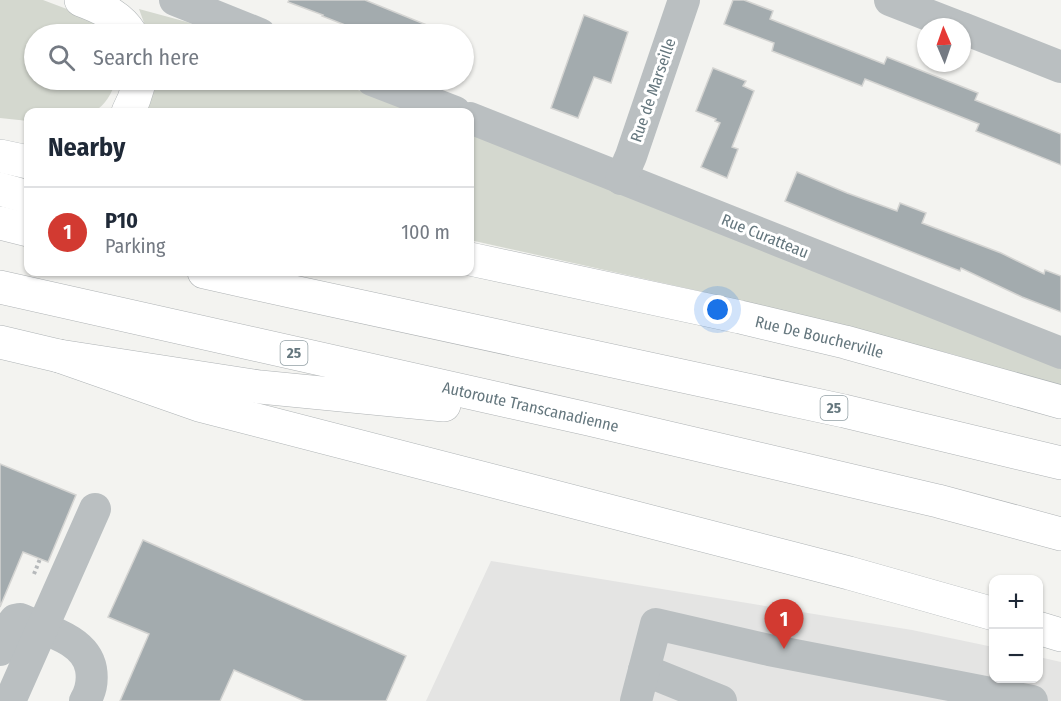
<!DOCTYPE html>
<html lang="en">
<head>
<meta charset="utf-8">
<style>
  body { margin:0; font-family:"Fira Sans Condensed",sans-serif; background:#f6f6f7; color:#1f2937 }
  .controls { position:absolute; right:18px; bottom:18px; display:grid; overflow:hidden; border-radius:12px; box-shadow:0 2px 4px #0004 }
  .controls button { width:54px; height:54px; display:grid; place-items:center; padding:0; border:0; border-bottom:2px solid #e0e1e3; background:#fff; color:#1f2937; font:30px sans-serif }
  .compass { position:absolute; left:917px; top:18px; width:54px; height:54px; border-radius:50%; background:#fff; box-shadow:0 2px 4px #0004; rotate:358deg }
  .you { position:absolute; left:718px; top:310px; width:21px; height:21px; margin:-15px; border:4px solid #fff; border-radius:50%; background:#1a73e8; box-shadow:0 0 0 9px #1a73e833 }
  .badge { display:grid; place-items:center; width:39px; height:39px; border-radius:50%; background:#d23a31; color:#fff; font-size:20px; font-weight:700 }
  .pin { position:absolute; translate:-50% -50px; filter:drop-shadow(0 2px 3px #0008) }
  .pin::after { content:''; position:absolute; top:32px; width:21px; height:18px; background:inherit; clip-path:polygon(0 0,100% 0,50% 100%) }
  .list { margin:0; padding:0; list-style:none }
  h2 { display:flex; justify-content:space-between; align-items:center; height:78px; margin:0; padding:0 24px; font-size:26px }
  h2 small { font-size:20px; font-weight:400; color:#747a83 }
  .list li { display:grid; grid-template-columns:39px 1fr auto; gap:18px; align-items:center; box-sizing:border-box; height:90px; padding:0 24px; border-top:2px solid #e0e1e3 }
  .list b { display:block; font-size:22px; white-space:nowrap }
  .list p { margin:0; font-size:20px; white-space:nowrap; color:#747a83 }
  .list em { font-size:20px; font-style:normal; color:#747a83 }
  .icon { flex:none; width:33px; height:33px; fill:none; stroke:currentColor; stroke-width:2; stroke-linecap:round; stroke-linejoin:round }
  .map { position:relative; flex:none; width:1061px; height:701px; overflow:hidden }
  .search { position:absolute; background:#fff; box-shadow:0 2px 4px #0004; left:24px; top:24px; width:450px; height:66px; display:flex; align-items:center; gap:15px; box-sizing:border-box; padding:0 21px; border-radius:33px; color:#747a83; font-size:22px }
  .panel { position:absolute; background:#fff; box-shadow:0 2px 4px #0004; left:24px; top:108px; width:450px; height:168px; border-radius:12px }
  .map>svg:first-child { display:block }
  .built { fill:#e4e4e3 }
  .green { fill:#d4d8cf }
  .building { fill:#a3abae; stroke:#d4d4d2; stroke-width:1.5 }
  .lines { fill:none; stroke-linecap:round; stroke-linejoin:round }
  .major-casing { stroke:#aeb3b5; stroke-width:34 }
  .highway-casing { stroke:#aeb2b4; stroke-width:34 }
  .path { stroke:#b6b9bb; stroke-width:4; stroke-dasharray:3 3; stroke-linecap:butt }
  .minor { stroke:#babfc1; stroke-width:32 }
  .major { stroke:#fff; stroke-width:33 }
  .highway { stroke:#fff; stroke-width:33 }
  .labels { text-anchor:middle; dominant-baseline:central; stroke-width:6; stroke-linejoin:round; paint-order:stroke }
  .shield { fill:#fff; stroke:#93a0a5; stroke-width:1.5 }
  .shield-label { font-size:15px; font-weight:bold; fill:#65777e }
  .street-label { font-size:16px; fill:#65777e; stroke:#fff }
</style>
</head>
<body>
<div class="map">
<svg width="1061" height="701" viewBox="0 0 1061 701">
  <rect width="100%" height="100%" fill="#f3f3f0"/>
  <path class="built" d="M 491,561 L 912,630 L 993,647 L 994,678 L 1038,678 L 1039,657 L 1061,662 L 1061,701 L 426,701 Z"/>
  <g class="green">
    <path d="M 0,0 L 43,0 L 96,20 L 108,34 L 34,34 L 34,80 L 116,80 C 112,93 106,105 93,112 L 28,112 L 28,121 L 0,118 Z"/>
    <path d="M 139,9 L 187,22 L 218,34 L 148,34 Z"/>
    <path d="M 155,80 L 332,80 L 415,112 L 146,112 L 155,89 Z"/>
    <path d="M 470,134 L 1061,369 L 1061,386 L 952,354 L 699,291 L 470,240 Z"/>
  </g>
  <g class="building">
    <path d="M 289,0 L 365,0 L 449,34 L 368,34 L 322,16 L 323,15 L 288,2 Z"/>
    <path d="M 733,0 L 744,0 L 773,11 L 770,19 L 884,64 L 887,57 L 978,93 L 975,100 L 1061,134 L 1061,165 L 976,131 L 979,124 L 865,79 L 862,86 L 772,51 L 774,43 L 724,24 Z"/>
    <path d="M 584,15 L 628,32 L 611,83 L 594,77 L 578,118 L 551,108 Z"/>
    <path d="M 713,68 L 746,81 L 743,86 L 754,91 L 732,147 L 738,149 L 727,178 L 701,167 L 720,123 L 715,121 L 716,119 L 696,111 Z"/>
    <path d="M 797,172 L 847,193 L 897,211 L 900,203 L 926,213 L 922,223 L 1001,253 L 1044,274 L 1045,270 L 1061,276 L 1061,312 L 1022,297 L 961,268 L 960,271 L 836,222 L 785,201 Z"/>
    <path d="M 0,464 L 76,495 L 48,562 L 23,552 L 0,607 Z"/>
    <path d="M 143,540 L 406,656 L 386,701 L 304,701 L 234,670 L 220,701 L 120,701 L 149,634 L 108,617 Z"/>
  </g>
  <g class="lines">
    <g class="major-casing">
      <g id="major">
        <path d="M 81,0 C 100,7 120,16 131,34"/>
        <path d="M 128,112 L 134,99 L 140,80"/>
        <path d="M 0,156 L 28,162"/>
        <path id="s1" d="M 470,259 L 740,317 L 845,342 L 1061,402"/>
        <path d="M 0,342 L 59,356 L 199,405 L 849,573 L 994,614"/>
        <path d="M 1038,628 L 1061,635"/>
      </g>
    </g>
    <g class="highway-casing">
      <g id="highway">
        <path d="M 0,189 L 28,197"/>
        <path d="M 0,223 L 28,230"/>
        <path d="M 204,272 L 294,292 L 844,411 L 1061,463"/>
        <path id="s2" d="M 0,287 L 588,419 L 938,501 L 1061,534"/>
        <path d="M 59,356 L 260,387 L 444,405"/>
      </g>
    </g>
    <path class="path" d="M 34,574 L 40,559"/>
    <g class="minor">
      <path d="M 175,0 L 260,34"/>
      <path d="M 890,0 L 959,27"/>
      <path d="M 962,28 L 1061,67"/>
      <path d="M 372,80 L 455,112"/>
      <path d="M 470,118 L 1061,353"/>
      <path d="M 621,179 L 631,156 L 684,0"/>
      <path d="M 0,650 L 11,625 L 15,620 L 20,619 C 45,630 86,639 91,669 C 93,681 91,691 85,701"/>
      <path d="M 644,670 L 721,701"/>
      <path d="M 10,701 L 95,509"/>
      <path d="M 636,701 L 656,624 L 769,650 L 1032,701"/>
    </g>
    <use href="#major" class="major"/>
    <use href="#highway" class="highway"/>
  </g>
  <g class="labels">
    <g class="shield">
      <rect x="280.5" y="341" width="27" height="24" rx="4.5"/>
      <rect x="820.5" y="396" width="27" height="24" rx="4.5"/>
    </g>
    <g class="shield-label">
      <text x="294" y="353">25</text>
      <text x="834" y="408">25</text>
    </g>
    <g class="street-label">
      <text transform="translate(653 90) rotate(-71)">Rue de Marseille</text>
      <text transform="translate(765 236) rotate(22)">Rue Curatteau</text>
      <text stroke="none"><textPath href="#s1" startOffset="358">Rue De Boucherville</textPath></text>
      <text stroke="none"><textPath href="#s2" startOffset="544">Autoroute Transcanadienne</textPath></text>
    </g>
  </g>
</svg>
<div class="controls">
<button>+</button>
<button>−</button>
</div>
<svg class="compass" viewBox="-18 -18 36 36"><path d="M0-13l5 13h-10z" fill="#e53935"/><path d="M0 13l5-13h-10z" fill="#747a83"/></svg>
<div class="you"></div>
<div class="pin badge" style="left:784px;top:649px">1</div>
<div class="search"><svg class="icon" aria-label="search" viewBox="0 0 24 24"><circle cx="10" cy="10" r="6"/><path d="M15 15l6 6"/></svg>Search here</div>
<section class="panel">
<h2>Nearby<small></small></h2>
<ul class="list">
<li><span class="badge">1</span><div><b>P10</b><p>Parking</p></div><em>100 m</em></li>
</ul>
</section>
</div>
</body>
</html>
